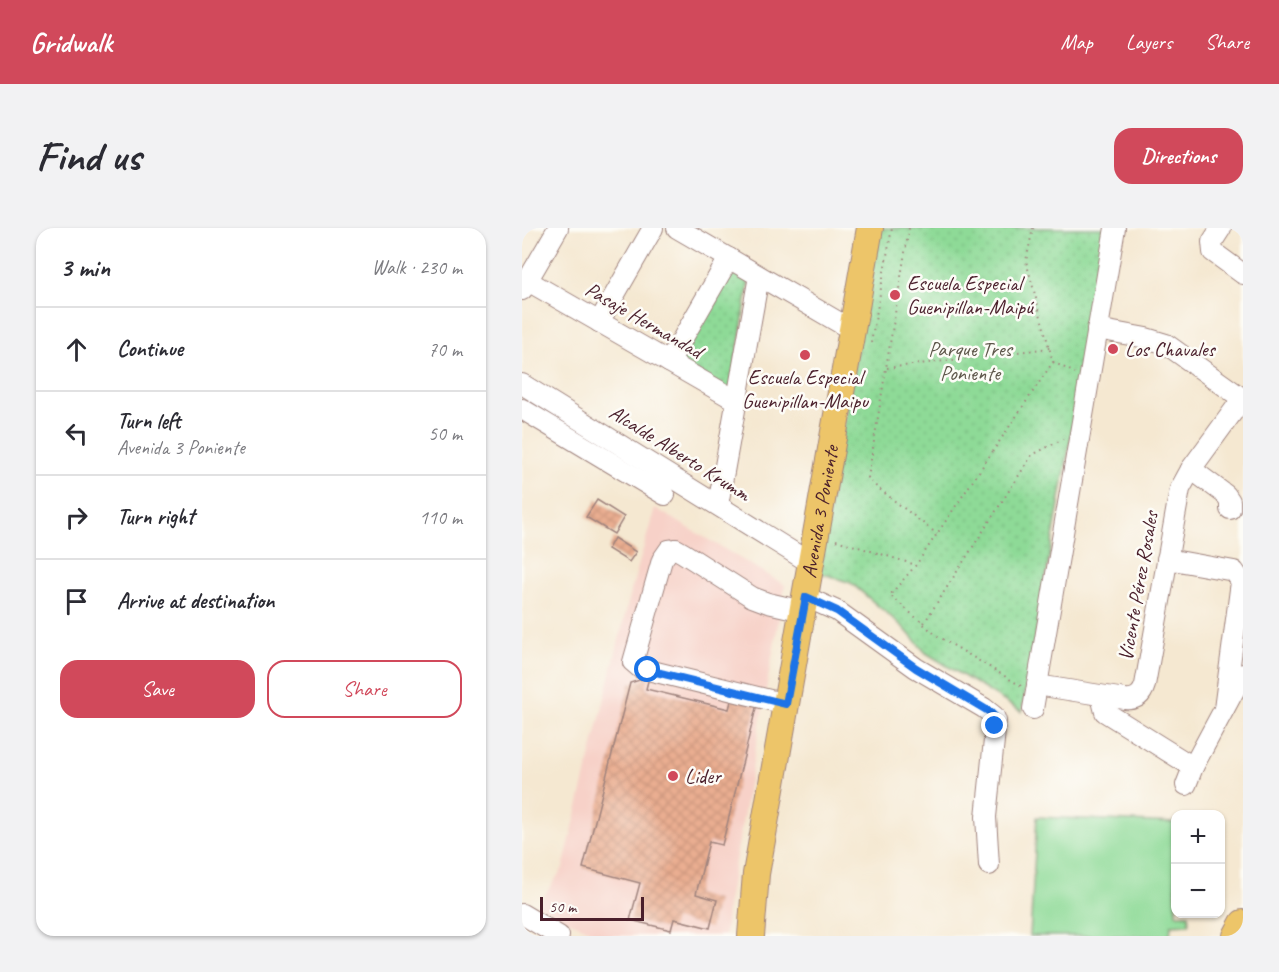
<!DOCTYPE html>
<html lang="en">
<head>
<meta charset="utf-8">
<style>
  body { margin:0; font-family:Caveat,sans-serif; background:#f2f2f3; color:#2b2b33 }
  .controls { position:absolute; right:18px; bottom:18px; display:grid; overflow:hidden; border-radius:12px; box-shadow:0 2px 4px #0004 }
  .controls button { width:54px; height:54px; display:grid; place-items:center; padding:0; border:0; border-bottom:2px solid #e1e1e2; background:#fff; color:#2b2b33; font:30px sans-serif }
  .scale { position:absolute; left:18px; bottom:15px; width:104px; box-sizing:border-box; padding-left:6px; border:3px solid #4a1f2b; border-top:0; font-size:16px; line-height:21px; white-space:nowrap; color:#4a1f2b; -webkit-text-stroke:4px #fdfcf7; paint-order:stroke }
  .stop { position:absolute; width:18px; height:18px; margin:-14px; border:4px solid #1a73e8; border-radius:50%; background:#fff }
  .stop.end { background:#1a73e8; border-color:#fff; box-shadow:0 2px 6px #0008 }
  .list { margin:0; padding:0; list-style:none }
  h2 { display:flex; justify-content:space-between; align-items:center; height:78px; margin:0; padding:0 24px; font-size:26px }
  h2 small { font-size:20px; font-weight:400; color:#7c7c81 }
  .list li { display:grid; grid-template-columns:39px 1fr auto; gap:18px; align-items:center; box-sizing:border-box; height:84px; padding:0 24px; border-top:2px solid #e1e1e2 }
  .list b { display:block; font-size:22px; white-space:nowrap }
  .list p { margin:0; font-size:20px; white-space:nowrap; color:#7c7c81 }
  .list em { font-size:20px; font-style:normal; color:#7c7c81 }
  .actions { display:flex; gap:12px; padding:18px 24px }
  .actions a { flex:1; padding:14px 0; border:2px solid #d1495b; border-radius:18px; text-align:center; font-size:21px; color:#d1495b }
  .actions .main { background:#d1495b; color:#fff }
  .icon { flex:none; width:33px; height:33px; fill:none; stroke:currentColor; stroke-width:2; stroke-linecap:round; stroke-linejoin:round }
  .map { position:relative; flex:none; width:721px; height:708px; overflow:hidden; border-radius:18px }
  header { display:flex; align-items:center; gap:36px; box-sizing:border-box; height:84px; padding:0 30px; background:#d1495b; color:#fff }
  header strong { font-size:28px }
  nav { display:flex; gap:33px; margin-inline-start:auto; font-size:21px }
  .intro { display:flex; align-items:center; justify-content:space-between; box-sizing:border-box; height:144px; padding:0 36px }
  h1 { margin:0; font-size:42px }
  .button { padding:15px 27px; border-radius:18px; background:#d1495b; color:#fff; font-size:21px; font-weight:700 }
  main { display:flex; gap:36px; padding:0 36px }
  aside { flex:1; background:#fff; border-radius:18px; box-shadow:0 2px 4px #0004 }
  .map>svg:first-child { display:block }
  .built { fill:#f7d1c8 }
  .grass { fill:#8eda97; stroke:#6c7c61; stroke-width:1.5 }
  .park { fill:url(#park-dots); stroke:#6c7c61; stroke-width:1.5 }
  .building { fill:url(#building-cross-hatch) }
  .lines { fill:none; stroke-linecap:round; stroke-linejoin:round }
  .minor-casing { stroke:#a0847e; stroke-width:22 }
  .major-casing { stroke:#a0847e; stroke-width:28 }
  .path { stroke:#a0847e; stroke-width:2; stroke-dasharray:1.5 4.5; stroke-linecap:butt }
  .minor { stroke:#fff; stroke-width:20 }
  .major { stroke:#edc569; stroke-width:26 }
  .route { stroke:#1a73e8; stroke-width:8 }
  .poi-dot { fill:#d1495b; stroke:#fdfcf7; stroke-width:2 }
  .labels { text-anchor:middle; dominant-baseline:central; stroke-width:5; stroke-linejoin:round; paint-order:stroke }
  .poi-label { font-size:21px; fill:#4a1f2b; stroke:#fdfcf7; text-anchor:start }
  .street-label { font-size:21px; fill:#4a1f2b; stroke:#fdfcf7 }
  .park-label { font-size:21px; fill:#5e574b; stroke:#fdfcf7 }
</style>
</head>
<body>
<header>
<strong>Gridwalk</strong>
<nav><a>Map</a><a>Layers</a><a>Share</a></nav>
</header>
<div class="intro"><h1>Find us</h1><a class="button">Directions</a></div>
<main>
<aside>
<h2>3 min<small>Walk · 230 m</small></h2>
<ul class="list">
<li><svg class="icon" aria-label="ahead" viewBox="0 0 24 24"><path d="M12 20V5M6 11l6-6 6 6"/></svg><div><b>Continue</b></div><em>70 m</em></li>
<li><svg class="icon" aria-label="left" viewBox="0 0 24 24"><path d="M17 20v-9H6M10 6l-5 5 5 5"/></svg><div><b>Turn left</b><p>Avenida 3 Poniente</p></div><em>50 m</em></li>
<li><svg class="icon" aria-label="right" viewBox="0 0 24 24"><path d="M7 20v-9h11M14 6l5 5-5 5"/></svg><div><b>Turn right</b></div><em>110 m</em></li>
<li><svg class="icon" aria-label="arrive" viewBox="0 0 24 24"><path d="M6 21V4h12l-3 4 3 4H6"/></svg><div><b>Arrive at destination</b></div></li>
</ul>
<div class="actions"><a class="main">Save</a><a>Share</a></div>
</aside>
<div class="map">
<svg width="721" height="708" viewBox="0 0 721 708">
  <defs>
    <pattern id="park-dots" width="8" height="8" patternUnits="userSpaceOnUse" patternTransform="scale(1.5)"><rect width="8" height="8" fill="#8eda97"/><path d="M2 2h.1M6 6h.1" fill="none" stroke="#7cbb82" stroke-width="1.8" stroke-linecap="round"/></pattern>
    <pattern id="building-cross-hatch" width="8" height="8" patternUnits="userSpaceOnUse" patternTransform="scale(1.5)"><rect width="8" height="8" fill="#eaae91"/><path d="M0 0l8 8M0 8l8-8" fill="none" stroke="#ca957d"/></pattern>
  </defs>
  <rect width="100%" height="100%" fill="#fdfcf7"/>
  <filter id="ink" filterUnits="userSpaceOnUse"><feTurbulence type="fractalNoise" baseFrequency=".0167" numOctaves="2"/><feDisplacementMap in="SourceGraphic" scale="12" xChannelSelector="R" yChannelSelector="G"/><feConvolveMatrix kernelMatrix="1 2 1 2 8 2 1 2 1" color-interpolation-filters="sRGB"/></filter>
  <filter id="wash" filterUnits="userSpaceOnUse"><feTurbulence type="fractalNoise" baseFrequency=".008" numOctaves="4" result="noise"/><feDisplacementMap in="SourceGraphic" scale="24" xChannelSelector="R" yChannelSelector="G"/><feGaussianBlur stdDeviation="1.35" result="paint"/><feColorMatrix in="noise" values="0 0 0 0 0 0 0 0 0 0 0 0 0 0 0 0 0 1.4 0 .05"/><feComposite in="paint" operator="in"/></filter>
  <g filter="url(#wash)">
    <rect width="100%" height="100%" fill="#f5e8d1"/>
    <path class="built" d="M 133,280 L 263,357 L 205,679 L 203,708 L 78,708 L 16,677 L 41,640 L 109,363 Z"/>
    <path class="grass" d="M 515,589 L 653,595 L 654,686 L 667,686 L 667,696 L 649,697 L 648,708 L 508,708 Z"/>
    <g class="park">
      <path d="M 356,0 L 586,0 L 500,484 L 404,425 L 381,399 L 329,355 L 296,344 Z"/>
      <path d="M 210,38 L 228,48 L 209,164 L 155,132 Z"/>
    </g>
    <g id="blocks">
      <g class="building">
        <path d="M 75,272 L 102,289 L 92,306 L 64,289 Z"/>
        <path d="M 92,310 L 114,324 L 107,334 L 86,321 Z"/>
        <path d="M 127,449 L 124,461 L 207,481 L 210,470 L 235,476 L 200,617 L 187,614 L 174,666 L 195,672 L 188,700 L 152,691 L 149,702 L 108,692 L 118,655 L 61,640 L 108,455 Z"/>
      </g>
    </g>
  </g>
  <g filter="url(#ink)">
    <use href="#blocks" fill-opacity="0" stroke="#a0847e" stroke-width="1.5"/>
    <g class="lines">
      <g class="minor-casing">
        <g id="minor">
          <path d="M 155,0 L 330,102"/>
          <path d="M 699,0 L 690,14 L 691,24 L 721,46"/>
          <path d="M 6,53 L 215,173"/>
          <path d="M 0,62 L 36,0"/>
          <path d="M 77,94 L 131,0"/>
          <path d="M 575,101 L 624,110 L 644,116 L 721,171"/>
          <path d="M 147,134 L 207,30"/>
          <path d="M 0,156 L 290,336"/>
          <path d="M 0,181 L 143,267"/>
          <path d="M 669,241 L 704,267 L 708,273 L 708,281"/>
          <path d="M 196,277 L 237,48"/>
          <path d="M 645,331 L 712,343 L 721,356"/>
          <path d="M 284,369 L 315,383 L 394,440 L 462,480 L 472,488 L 474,493 L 464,589 L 467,637"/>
          <path d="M 515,457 L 603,471 C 614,472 620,467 623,457 L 658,261 L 669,241 L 721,170"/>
          <path d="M 579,468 L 583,484 L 671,539"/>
          <path d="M 264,476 L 126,442 L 118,440 L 111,434 L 140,332 L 147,322 L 154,321 L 161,325 L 230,369 L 246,375 L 281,383"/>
          <path d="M 511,481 L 593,0"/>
          <path d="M 702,481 L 719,354"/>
          <path d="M 664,557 L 671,539 L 721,446"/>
          <path d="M 0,686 L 37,708"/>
        </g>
      </g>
      <g class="major-casing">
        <g id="major">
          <path id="s1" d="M 229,708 L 234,646 L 348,0"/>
          <path d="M 714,708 L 721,695"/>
        </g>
      </g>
      <g class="path">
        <path d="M 387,0 L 346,250 L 351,256 L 415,306"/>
        <path d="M 349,115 L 370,0"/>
        <path d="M 531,134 L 553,145"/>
        <path d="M 365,140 L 528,120"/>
        <path d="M 314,312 L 394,337"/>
        <path d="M 402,395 L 510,227 L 541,211"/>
        <path d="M 499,458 L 414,407 L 368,367 L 394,337 L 531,134 L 504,33 L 511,0"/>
      </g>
      <use href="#minor" class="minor"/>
      <use href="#major" class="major"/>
    </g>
  </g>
  <g class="lines" filter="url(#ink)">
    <path class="route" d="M 126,442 L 264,476 L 284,369 L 315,383 L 394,440 L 468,484 L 472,488 L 473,498"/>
  </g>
  <g class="poi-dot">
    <circle cx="373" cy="67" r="6"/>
    <circle cx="591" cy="121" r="6"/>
    <circle cx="283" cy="127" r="6"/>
    <circle cx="151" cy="548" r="6"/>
  </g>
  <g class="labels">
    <g class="poi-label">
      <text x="385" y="55">Escuela Especial<tspan x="385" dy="24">Guenipillan-Maipú</tspan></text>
      <text x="603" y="121">Los Chavales</text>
      <text x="283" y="149" text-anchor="middle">Escuela Especial<tspan x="283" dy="24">Guenipillan-Maipu</tspan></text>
      <text x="163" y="548">Lider</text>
    </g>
    <g class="street-label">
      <text transform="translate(122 92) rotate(30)">Pasaje Hermandad</text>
      <text transform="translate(158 225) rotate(32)">Alcalde Alberto Krumm</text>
      <text stroke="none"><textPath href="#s1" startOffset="430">Avenida 3 Poniente</textPath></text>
      <text transform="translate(616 358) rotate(-80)">Vicente Pérez Rosales</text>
    </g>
    <g class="park-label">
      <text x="448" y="121">Parque Tres<tspan x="448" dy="24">Poniente</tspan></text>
    </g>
  </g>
</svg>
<div class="controls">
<button>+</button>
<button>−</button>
</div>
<div class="scale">50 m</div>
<div class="stop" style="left:126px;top:442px"></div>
<div class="stop end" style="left:473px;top:498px"></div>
</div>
</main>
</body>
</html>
